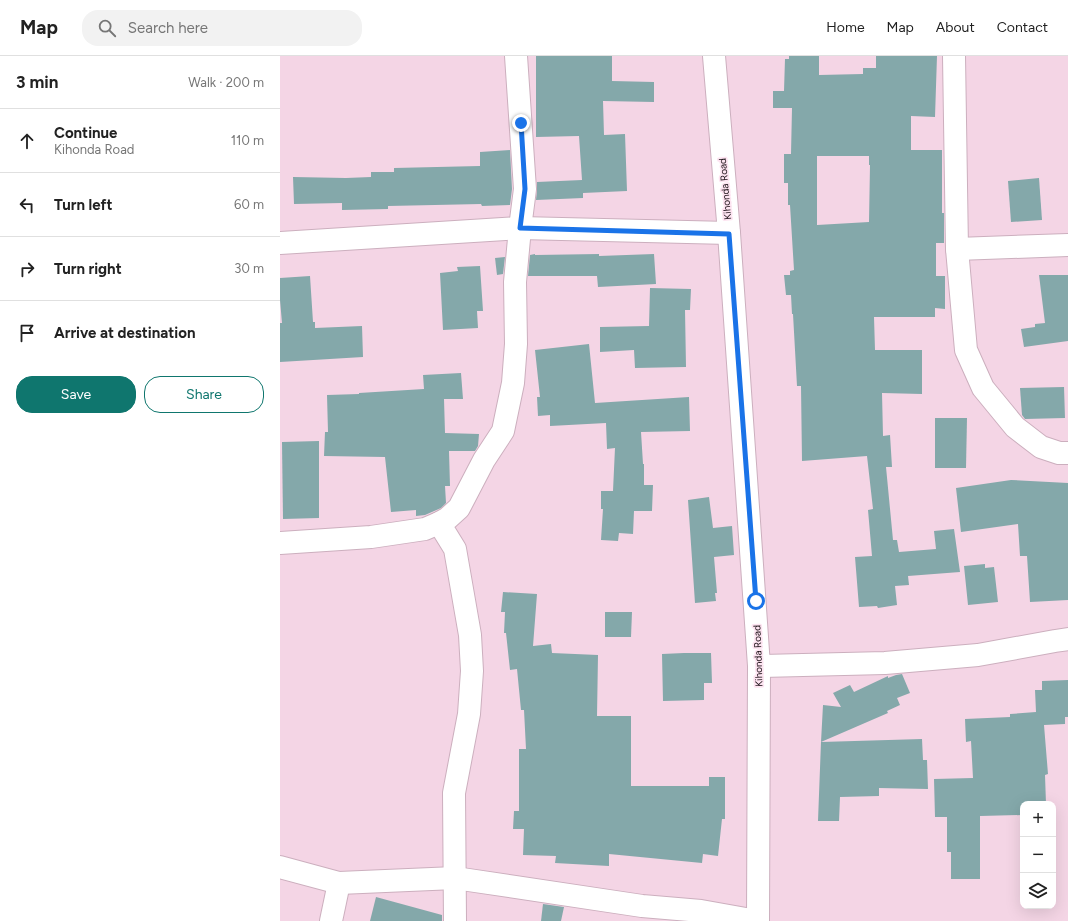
<!DOCTYPE html>
<html lang="en">
<head>
<meta charset="utf-8">
<style>
  body { margin:0; font-family:Figtree,sans-serif; background:#f2f2f2; color:#222 }
  .controls { position:absolute; right:12px; bottom:12px; display:grid; overflow:hidden; border-radius:8px; box-shadow:0 4px 16px #0002 }
  .controls button { width:36px; height:36px; display:grid; place-items:center; padding:0; border:0; border-bottom:1px solid #e0e0e0; background:#fff; color:#222; font:20px sans-serif }
  .stop { position:absolute; width:12px; height:12px; margin:-9px; border:3px solid #1a73e8; border-radius:50%; background:#fff }
  .stop.end { background:#1a73e8; border-color:#fff; box-shadow:0 1px 4px #0008 }
  .list { margin:0; padding:0; list-style:none }
  h2 { display:flex; justify-content:space-between; align-items:center; height:52px; margin:0; padding:0 16px; font-size:17px }
  h2 small { font-size:13px; font-weight:400; color:#767676 }
  .list li { display:grid; grid-template-columns:26px 1fr auto; gap:12px; align-items:center; box-sizing:border-box; height:64px; padding:0 16px; border-top:1px solid #e0e0e0 }
  .list b { display:block; font-size:15px; white-space:nowrap }
  .list p { margin:0; font-size:13px; white-space:nowrap; color:#767676 }
  .list em { font-size:13px; font-style:normal; color:#767676 }
  .actions { display:flex; gap:8px; padding:12px 16px }
  .actions a { flex:1; padding:9px 0; border:1px solid #0f766e; border-radius:16px; text-align:center; font-size:14px; color:#0f766e }
  .actions .main { background:#0f766e; color:#fff }
  .icon { flex:none; width:22px; height:22px; fill:none; stroke:currentColor; stroke-width:2; stroke-linecap:round; stroke-linejoin:round }
  .map { position:relative; flex:none; width:788px; height:865px; overflow:hidden }
  header { display:flex; align-items:center; gap:24px; box-sizing:border-box; height:56px; padding:0 20px; background:#fff; border-bottom:1px solid #e0e0e0 }
  header strong { font-size:19px }
  nav { display:flex; gap:22px; margin-inline-start:auto; font-size:14px }
  .search { width:280px; height:36px; background:#f2f2f2; display:flex; align-items:center; gap:10px; box-sizing:border-box; padding:0 14px; border-radius:16px; color:#767676; font-size:15px }
  main { display:flex }
  aside { flex:1; background:#fff }
  .map>svg:first-child { display:block }
  .building { fill:#84a8aa; fill-rule:evenodd }
  .lines { fill:none; stroke-linecap:round; stroke-linejoin:round }
  .street-casing { stroke:#ccafbe; stroke-width:24 }
  .secondary-casing { stroke:#ccafbe; stroke-width:24 }
  .street { stroke:#fff; stroke-width:22 }
  .secondary { stroke:#fff; stroke-width:22 }
  .route { stroke:#1a73e8; stroke-width:5 }
  .labels { text-anchor:middle; dominant-baseline:central; stroke-width:3.5; stroke-linejoin:round; paint-order:stroke }
  .street-label { font-size:10px; fill:#1c1117; stroke:#fde4f1 }
</style>
</head>
<body>
<header>
<strong>Map</strong>
<div class="search"><svg class="icon" aria-label="search" viewBox="0 0 24 24"><circle cx="10" cy="10" r="6"/><path d="M15 15l6 6"/></svg>Search here</div>
<nav><a>Home</a><a>Map</a><a>About</a><a>Contact</a></nav>
</header>
<main>
<aside>
<h2>3 min<small>Walk · 200 m</small></h2>
<ul class="list">
<li><svg class="icon" aria-label="ahead" viewBox="0 0 24 24"><path d="M12 20V5M6 11l6-6 6 6"/></svg><div><b>Continue</b><p>Kihonda Road</p></div><em>110 m</em></li>
<li><svg class="icon" aria-label="left" viewBox="0 0 24 24"><path d="M17 20v-9H6M10 6l-5 5 5 5"/></svg><div><b>Turn left</b></div><em>60 m</em></li>
<li><svg class="icon" aria-label="right" viewBox="0 0 24 24"><path d="M7 20v-9h11M14 6l5 5-5 5"/></svg><div><b>Turn right</b></div><em>30 m</em></li>
<li><svg class="icon" aria-label="arrive" viewBox="0 0 24 24"><path d="M6 21V4h12l-3 4 3 4H6"/></svg><div><b>Arrive at destination</b></div></li>
</ul>
<div class="actions"><a class="main">Save</a><a>Share</a></div>
</aside>
<div class="map">
<svg width="788" height="865" viewBox="0 0 788 865">
  <rect width="100%" height="100%" fill="#f4d5e5"/>
  <g class="building">
    <path d="M 256,0 L 332,0 L 332,25 L 374,26 L 374,46 L 323,45 L 324,79 L 345,78 L 347,135 L 303,137 L 303,142 L 256,144 L 257,134 L 257,126 L 302,124 L 299,80 L 256,81 Z"/>
    <path d="M 509,0 L 539,0 L 539,19 L 583,18 L 583,12 L 596,12 L 596,0 L 657,0 L 655,61 L 631,60 L 631,94 L 662,94 L 662,157 L 664,157 L 664,187 L 656,187 L 656,220 L 665,220 L 665,253 L 655,252 L 655,261 L 594,261 L 595,294 L 642,294 L 642,338 L 602,337 L 603,380 L 610,379 L 612,411 L 606,411 L 613,484 L 617,484 L 619,496 L 656,493 L 654,475 L 674,473 L 680,516 L 628,520 L 629,529 L 615,530 L 617,549 L 598,552 L 597,550 L 579,551 L 575,501 L 592,500 L 588,454 L 593,453 L 587,400 L 522,405 L 521,330 L 517,330 L 513,258 L 512,258 L 511,239 L 506,239 L 504,219 L 510,219 L 510,215 L 514,214 L 510,149 L 508,149 L 508,127 L 504,127 L 504,98 L 511,98 L 512,52 L 493,52 L 493,35 L 504,35 L 505,3 L 509,3 ZM 537,100 L 589,100 L 589,109 L 590,109 L 589,166 L 537,169 Z"/>
    <path d="M 230,94 L 232,133 L 230,149 L 202,150 L 201,148 L 108,150 L 108,153 L 62,154 L 62,147 L 14,148 L 13,121 L 66,122 L 91,121 L 91,116 L 114,116 L 114,112 L 200,110 L 200,96 Z"/>
    <path d="M 759,122 L 762,164 L 731,166 L 728,125 Z"/>
    <path d="M 255,198 L 255,199 L 319,198 L 319,200 L 374,198 L 376,228 L 318,231 L 317,220 L 248,220 L 250,199 Z"/>
    <path d="M 225,201 L 223,218 L 217,219 L 215,202 Z"/>
    <path d="M 200,210 L 203,255 L 197,255 L 198,272 L 163,274 L 160,217 L 178,215 L 177,211 Z"/>
    <path d="M 759,219 L 788,219 L 788,285 L 744,291 L 741,273 L 755,271 L 755,268 L 765,267 Z"/>
    <path d="M 30,220 L 33,266 L 35,266 L 35,272 L 82,270 L 83,301 L 0,306 L 0,267 L 2,267 L 0,244 L 0,222 Z"/>
    <path d="M 370,232 L 411,233 L 410,254 L 405,254 L 406,311 L 355,312 L 354,294 L 320,296 L 320,271 L 369,270 Z"/>
    <path d="M 309,288 L 315,347 L 409,341 L 410,375 L 361,376 L 363,408 L 364,408 L 364,429 L 373,429 L 372,455 L 354,455 L 353,478 L 339,477 L 338,485 L 321,484 L 323,453 L 321,453 L 321,435 L 333,435 L 335,392 L 327,393 L 326,367 L 270,370 L 270,359 L 258,360 L 257,341 L 260,341 L 255,294 Z"/>
    <path d="M 181,317 L 183,343 L 164,343 L 165,377 L 199,378 L 198,390 L 195,395 L 169,395 L 170,430 L 165,430 L 166,447 L 161,452 L 145,459 L 136,460 L 136,454 L 111,456 L 105,401 L 44,400 L 45,376 L 48,376 L 47,339 L 79,338 L 79,337 L 144,333 L 143,319 Z"/>
    <path d="M 784,331 L 785,362 L 745,363 L 742,359 L 740,332 Z"/>
    <path d="M 655,362 L 687,362 L 686,412 L 655,412 Z"/>
    <path d="M 39,385 L 39,462 L 3,463 L 2,386 Z"/>
    <path d="M 731,424 L 788,427 L 788,544 L 750,546 L 747,500 L 740,500 L 738,468 L 681,476 L 676,432 Z"/>
    <path d="M 429,441 L 433,472 L 452,470 L 454,499 L 434,501 L 437,537 L 435,537 L 436,545 L 415,547 L 408,444 Z"/>
    <path d="M 705,508 L 705,512 L 714,511 L 718,546 L 688,549 L 684,510 Z"/>
    <path d="M 223,536 L 257,538 L 253,590 L 271,588 L 272,597 L 318,599 L 317,660 L 351,660 L 351,730 L 429,730 L 429,721 L 445,721 L 445,763 L 442,763 L 438,800 L 423,798 L 422,807 L 329,798 L 329,810 L 275,807 L 276,800 L 243,799 L 244,773 L 233,773 L 234,755 L 239,755 L 239,693 L 246,693 L 244,654 L 241,654 L 237,613 L 230,614 L 226,577 L 224,577 L 225,556 L 221,556 Z"/>
    <path d="M 325,556 L 352,556 L 351,581 L 325,581 Z"/>
    <path d="M 404,597 L 431,597 L 432,627 L 424,627 L 424,644 L 383,645 L 382,598 Z"/>
    <path d="M 622,618 L 630,637 L 617,642 L 620,649 L 607,655 L 608,657 L 541,686 L 543,649 L 561,651 L 553,637 L 570,629 L 574,636 L 608,620 L 608,622 L 616,619 Z"/>
    <path d="M 788,624 L 788,661 L 785,661 L 785,668 L 764,669 L 768,718 L 765,719 L 766,748 L 743,748 L 743,759 L 700,760 L 700,823 L 671,823 L 671,796 L 667,796 L 667,761 L 655,761 L 654,723 L 693,722 L 691,685 L 686,686 L 685,663 L 730,661 L 730,658 L 756,656 L 755,634 L 762,634 L 762,625 Z"/>
    <path d="M 642,683 L 643,704 L 647,704 L 648,733 L 599,732 L 599,740 L 560,741 L 559,765 L 538,765 L 541,686 Z"/>
    <path d="M 96,841 L 162,859 L 162,865 L 90,865 Z"/>
    <path d="M 263,848 L 284,851 L 281,865 L 261,865 Z"/>
  </g>
  <g class="lines">
    <g class="street-casing">
      <g id="street">
        <path d="M 674,0 L 677,193 L 686,294 L 703,332 L 735,371 L 761,391 L 779,397 L 788,397"/>
        <path d="M 0,187 L 240,172 L 449,177"/>
        <path d="M 677,193 L 788,189"/>
        <path d="M 159,467 L 175,493 L 190,579 L 192,615 L 189,658 L 174,737 L 175,865"/>
        <path d="M 0,487 L 91,481 L 145,473 L 159,467 L 168,462 L 179,452 L 204,404 L 223,375 L 233,327 L 236,288 L 235,226 L 240,172 L 245,133 L 236,0"/>
        <path d="M 479,610 L 605,607 L 698,599 L 775,585 L 788,583"/>
        <path d="M 0,811 L 59,827 L 175,822 L 362,850 L 421,855 L 477,865"/>
        <path d="M 51,865 L 59,827"/>
      </g>
    </g>
    <g class="secondary-casing">
      <path id="secondary" d="M 434,0 L 449,177 L 479,610 L 478,865"/>
    </g>
    <use href="#street" class="street"/>
    <use href="#secondary" class="secondary"/>
  </g>
  <g class="lines">
    <path class="route" d="M 241,67 L 245,133 L 240,172 L 449,178 L 476,545"/>
  </g>
  <g class="labels">
    <g class="street-label">
      <text transform="translate(445 133) rotate(-95)">Kihonda Road</text>
      <text transform="translate(478 600) rotate(-92)">Kihonda Road</text>
    </g>
  </g>
</svg>
<div class="controls">
<button>+</button>
<button>−</button>
<button><svg class="icon" aria-label="layers" viewBox="0 0 24 24"><path d="M12 4l9 5-9 5-9-5zM3 14l9 5 9-5"/></svg></button>
</div>
<div class="stop" style="left:476px;top:545px"></div>
<div class="stop end" style="left:241px;top:67px"></div>
</div>
</main>
</body>
</html>
